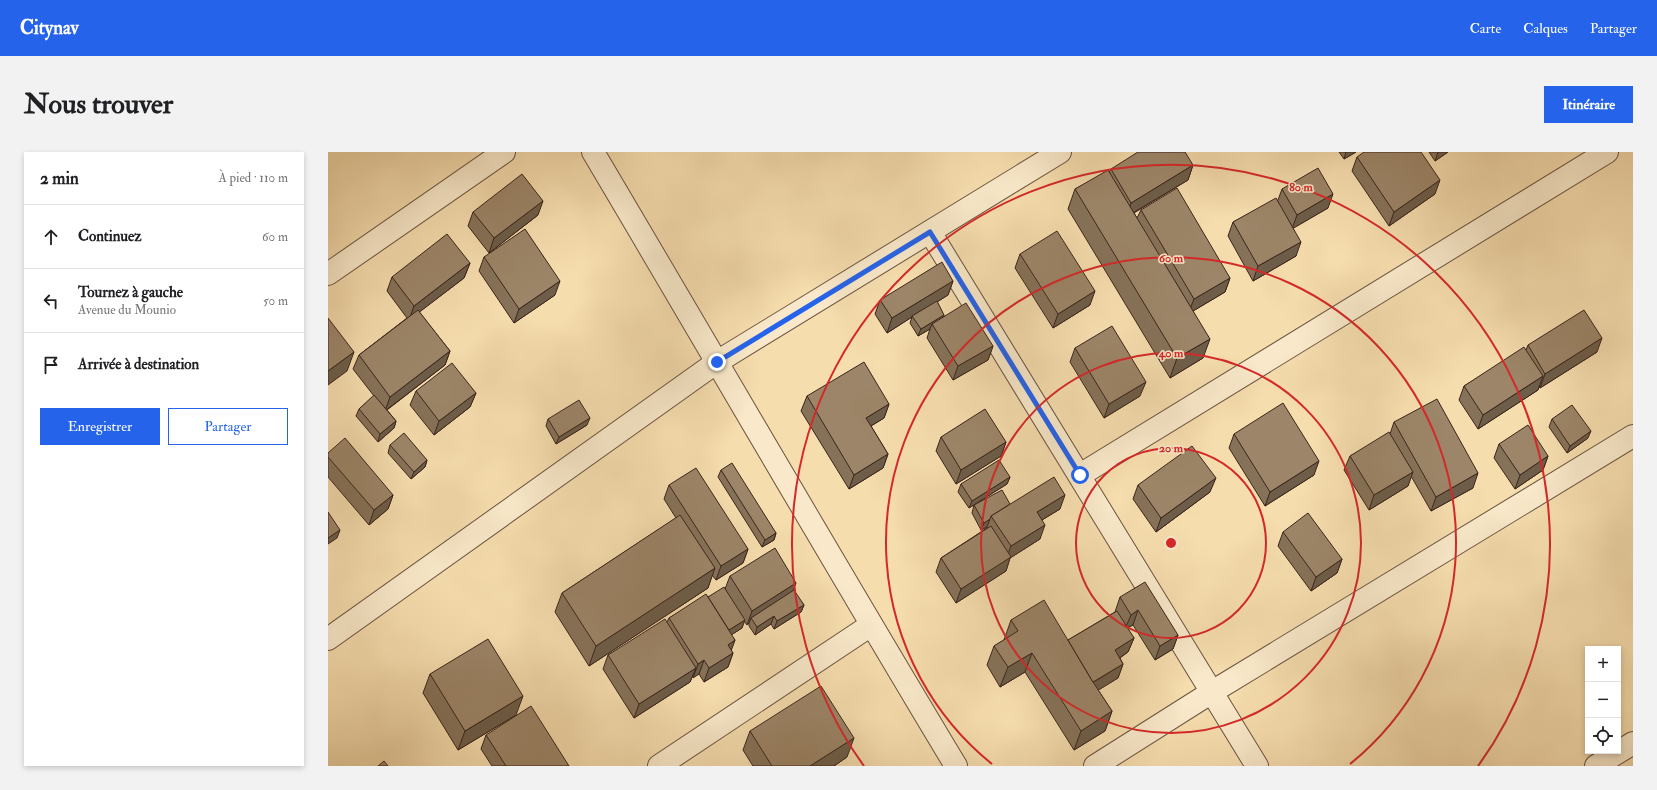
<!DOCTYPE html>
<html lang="fr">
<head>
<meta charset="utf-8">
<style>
  body { margin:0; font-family:"IM FELL Double Pica",serif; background:#f2f2f2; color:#202124 }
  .controls { position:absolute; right:12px; bottom:12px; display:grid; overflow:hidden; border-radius:0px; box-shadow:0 2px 6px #0003 }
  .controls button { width:36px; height:36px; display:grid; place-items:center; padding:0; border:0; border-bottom:1px solid #e0e0e0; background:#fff; color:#202124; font:20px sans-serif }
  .stop { position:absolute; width:12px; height:12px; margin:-9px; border:3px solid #2563eb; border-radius:50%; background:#fff }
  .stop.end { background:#2563eb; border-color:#fff; box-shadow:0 1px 4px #0008 }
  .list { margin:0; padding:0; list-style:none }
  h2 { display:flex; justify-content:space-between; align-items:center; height:52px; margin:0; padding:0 16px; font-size:17px }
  h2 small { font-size:13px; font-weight:400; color:#757577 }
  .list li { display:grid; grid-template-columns:26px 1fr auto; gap:12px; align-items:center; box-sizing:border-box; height:64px; padding:0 16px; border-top:1px solid #e0e0e0 }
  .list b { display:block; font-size:15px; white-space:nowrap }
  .list p { margin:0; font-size:13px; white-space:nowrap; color:#757577 }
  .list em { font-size:13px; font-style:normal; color:#757577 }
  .actions { display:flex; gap:8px; padding:12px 16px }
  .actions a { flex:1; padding:9px 0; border:1px solid #2563eb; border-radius:0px; text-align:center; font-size:14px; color:#2563eb }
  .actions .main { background:#2563eb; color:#fff }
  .icon { flex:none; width:22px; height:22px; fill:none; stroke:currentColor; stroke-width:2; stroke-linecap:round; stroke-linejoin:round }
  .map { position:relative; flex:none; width:1305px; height:614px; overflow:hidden; border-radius:0px }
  header { display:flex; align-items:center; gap:24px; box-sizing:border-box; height:56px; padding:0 20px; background:#2563eb; color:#fff }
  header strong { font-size:19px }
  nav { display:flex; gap:22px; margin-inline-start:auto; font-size:14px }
  .intro { display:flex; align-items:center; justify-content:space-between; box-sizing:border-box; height:96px; padding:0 24px }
  h1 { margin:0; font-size:28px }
  .button { padding:10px 18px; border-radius:0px; background:#2563eb; color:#fff; font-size:14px; font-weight:700 }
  main { display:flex; gap:24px; padding:0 24px }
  aside { flex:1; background:#fff; border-radius:0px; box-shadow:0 2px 6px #0003 }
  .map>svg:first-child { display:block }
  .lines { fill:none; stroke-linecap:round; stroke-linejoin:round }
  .minor-casing { stroke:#6a5340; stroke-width:24 }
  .minor { stroke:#f9e9ca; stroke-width:22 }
  .wall { fill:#867259; stroke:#3b251c }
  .shaded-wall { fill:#6d5d49; stroke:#3b251c }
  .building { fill:#9c8568; stroke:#3b251c }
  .route { stroke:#2563eb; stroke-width:5 }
  .ring { fill:none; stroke:#d62828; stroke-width:2 }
  .centre { fill:#d62828; stroke:#f9e9ca; stroke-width:2 }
  .ring-label { font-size:12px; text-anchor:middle; font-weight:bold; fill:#d62828; stroke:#f9e9ca; stroke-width:3; stroke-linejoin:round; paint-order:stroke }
</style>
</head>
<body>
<header>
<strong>Citynav</strong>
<nav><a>Carte</a><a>Calques</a><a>Partager</a></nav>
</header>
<div class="intro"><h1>Nous trouver</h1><a class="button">Itinéraire</a></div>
<main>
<aside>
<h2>2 min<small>À pied · 110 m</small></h2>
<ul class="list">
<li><svg class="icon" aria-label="ahead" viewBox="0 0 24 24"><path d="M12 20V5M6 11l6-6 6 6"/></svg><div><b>Continuez</b></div><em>60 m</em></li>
<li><svg class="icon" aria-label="left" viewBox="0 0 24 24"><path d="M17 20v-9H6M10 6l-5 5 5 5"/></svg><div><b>Tournez à gauche</b><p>Avenue du Mounio</p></div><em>50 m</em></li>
<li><svg class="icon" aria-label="arrive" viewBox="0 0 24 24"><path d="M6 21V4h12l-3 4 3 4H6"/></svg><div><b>Arrivée à destination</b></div></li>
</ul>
<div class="actions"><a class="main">Enregistrer</a><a>Partager</a></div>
</aside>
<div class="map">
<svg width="1305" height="614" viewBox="0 0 1305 614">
  <rect width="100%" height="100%" fill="#f6ddae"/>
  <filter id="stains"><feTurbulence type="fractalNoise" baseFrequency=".005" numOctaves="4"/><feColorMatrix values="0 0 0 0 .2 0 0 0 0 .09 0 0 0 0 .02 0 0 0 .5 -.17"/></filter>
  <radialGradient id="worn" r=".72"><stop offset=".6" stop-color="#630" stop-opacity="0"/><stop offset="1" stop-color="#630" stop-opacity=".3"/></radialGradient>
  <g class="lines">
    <g class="minor-casing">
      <g id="minor">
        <path d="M 265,0 C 386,204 505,410 628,614"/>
        <path d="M 602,80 L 929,614"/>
        <path d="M 0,122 L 176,0"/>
        <path d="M 752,323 L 1279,0"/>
        <path d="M 0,487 L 389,210 L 732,0"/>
        <path d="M 331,614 L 543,473"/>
        <path d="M 767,614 L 884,540 L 1305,284"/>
        <path d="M 1268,614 L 1305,591"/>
      </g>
    </g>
    <use href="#minor" class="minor"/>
  </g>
  <g class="wall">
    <path d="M 1011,0 L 1028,0 L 1016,7 Z"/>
    <path d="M 1101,0 L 1120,0 L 1107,9 Z"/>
    <path d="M 1029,5 L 1107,42 L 1061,74 L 1024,19 Z"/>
    <path d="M 865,13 L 860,28 L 806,61 L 809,66 L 813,58 L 902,126 L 897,140 L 865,159 L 875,206 L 842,226 L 740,57 L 747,37 L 781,20 L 783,17 Z"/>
    <path d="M 954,37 L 1000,56 L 965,76 L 968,104 L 925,129 L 900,84 L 905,70 L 950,48 Z"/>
    <path d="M 145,60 L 210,63 L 161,101 L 140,74 Z"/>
    <path d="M 692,102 L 762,153 L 725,176 L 687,116 Z"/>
    <path d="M 156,105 L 227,143 L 186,171 L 151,119 Z"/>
    <path d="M 142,111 L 136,126 L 91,160 L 122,199 L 117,213 L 59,258 L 68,269 L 66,276 L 50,290 L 28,264 L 31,257 L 46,244 L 25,217 L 31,203 L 79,166 L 59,139 L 64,125 Z"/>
    <path d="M 625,129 L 620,143 L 609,150 L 616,164 L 665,194 L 660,208 L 625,228 L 599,186 L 602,177 L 590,184 L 582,171 L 584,165 L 559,181 L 547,162 L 552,148 Z"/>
    <path d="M 1200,193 L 1269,200 L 1212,236 L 1211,234 L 1210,238 L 1150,277 L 1131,248 L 1136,234 L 1198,198 Z"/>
    <path d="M 747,196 L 812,244 L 776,266 L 742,210 Z"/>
    <path d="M 88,239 L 148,241 L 142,255 L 106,283 L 82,253 Z"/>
    <path d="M 479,244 L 561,252 L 556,266 L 543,274 L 560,302 L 555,316 L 521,337 L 473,259 Z"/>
    <path d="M 220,267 L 259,273 L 228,292 L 218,274 Z"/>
    <path d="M 1224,267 L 1260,286 L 1239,301 L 1221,275 Z"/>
    <path d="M 1066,270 L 1145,336 L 1103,359 L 1083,324 L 1080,334 L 1041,358 L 1016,318 L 1022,304 L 1062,282 Z"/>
    <path d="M 906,282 L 986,323 L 937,354 L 901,296 Z"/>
    <path d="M 613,285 L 678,290 L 673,304 L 628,332 L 608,299 Z"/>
    <path d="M 1171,292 L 1220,304 L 1215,318 L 1187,337 L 1166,306 Z"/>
    <path d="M 62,293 L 99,308 L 97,315 L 83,327 L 60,301 Z"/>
    <path d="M 0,301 L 65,343 L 60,357 L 41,373 L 0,325 Z"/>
    <path d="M 393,318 L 448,381 L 446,388 L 434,395 L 390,325 Z"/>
    <path d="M 682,325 L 679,332 L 641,356 L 630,340 L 633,332 Z"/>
    <path d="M 341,333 L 420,397 L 415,411 L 388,428 L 384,423 L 380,436 L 261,514 L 227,460 L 234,441 L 348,366 L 336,347 Z"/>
    <path d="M 810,333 L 882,340 L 828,380 L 805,347 Z"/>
    <path d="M 646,353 L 732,357 L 714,368 L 712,387 L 682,406 L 678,419 L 628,451 L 608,420 L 613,406 L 659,376 L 659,375 L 653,378 L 644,361 Z"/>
    <path d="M 955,380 L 1014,407 L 1009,421 L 983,439 L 950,394 Z"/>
    <path d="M 402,424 L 465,439 L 476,453 L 473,460 L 446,477 L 443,472 L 427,483 L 421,474 L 421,471 L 419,473 L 416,469 L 414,476 L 403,483 L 407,488 L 403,498 L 405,501 L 400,515 L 376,530 L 371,522 L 364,525 L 362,530 L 306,566 L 275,517 L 280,503 L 339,470 L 341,466 L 380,445 L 397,437 Z"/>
    <path d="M 792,445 L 850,483 L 845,497 L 827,508 L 805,473 L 799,476 L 806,486 L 800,500 L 792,506 L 795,512 L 790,526 L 770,538 L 784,559 L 777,579 L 746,598 L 697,520 L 672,535 L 659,513 L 666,494 L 676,488 L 683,468 L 740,488 L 787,460 Z"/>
    <path d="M 102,522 L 188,563 L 130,598 L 95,541 Z"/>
    <path d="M 422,579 L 519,605 L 506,614 L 425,614 L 415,598 Z"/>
    <path d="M 158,583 L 241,614 L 164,614 L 153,597 Z"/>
  </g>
  <g class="shaded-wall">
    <path d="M 1018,0 L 1028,0 L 1016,7 Z"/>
    <path d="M 1110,0 L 1120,0 L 1107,9 Z"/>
    <path d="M 865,13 L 860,28 L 798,65 L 803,51 Z"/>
    <path d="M 1112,28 L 1107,42 L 1061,74 L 1066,60 Z"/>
    <path d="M 1005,42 L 1000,56 L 964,77 L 969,63 Z"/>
    <path d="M 215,49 L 210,63 L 161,101 L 166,86 Z"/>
    <path d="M 973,90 L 968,104 L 925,129 L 930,114 Z"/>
    <path d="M 142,111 L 136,126 L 81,168 L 86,154 Z"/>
    <path d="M 902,126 L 897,140 L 860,162 L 866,147 Z"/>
    <path d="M 232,129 L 227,143 L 186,171 L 191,157 Z"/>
    <path d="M 625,129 L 620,143 L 585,165 L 584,164 L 584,165 L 559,181 L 564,166 Z"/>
    <path d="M 767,139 L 762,153 L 725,176 L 730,162 Z"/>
    <path d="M 616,163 L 614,170 L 604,172 L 602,177 L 590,184 L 593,177 Z"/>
    <path d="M 1274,186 L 1269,200 L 1212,236 L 1217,222 Z"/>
    <path d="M 882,187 L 875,206 L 842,226 L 849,206 Z"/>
    <path d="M 665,194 L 660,208 L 625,228 L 630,214 Z"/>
    <path d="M 122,199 L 117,213 L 57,259 L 62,245 Z"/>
    <path d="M 26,200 L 19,219 L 0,233 L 0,219 Z"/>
    <path d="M 1215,224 L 1210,238 L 1150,277 L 1155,263 Z"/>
    <path d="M 818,230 L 812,244 L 776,266 L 781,252 Z"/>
    <path d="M 148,241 L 142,255 L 106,283 L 111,269 Z"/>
    <path d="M 561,252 L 556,266 L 533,280 L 538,266 Z"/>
    <path d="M 262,266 L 259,273 L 228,292 L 231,285 Z"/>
    <path d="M 68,269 L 66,276 L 50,290 L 52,282 Z"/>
    <path d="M 1263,279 L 1260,286 L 1239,301 L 1242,294 Z"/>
    <path d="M 678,290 L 673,304 L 628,332 L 633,318 Z"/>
    <path d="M 560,302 L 555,316 L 521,337 L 526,323 Z"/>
    <path d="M 1220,304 L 1215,318 L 1187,337 L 1192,323 Z"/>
    <path d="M 99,308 L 97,315 L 83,327 L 86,320 Z"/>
    <path d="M 991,309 L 986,323 L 937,354 L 942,340 Z"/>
    <path d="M 1085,320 L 1080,334 L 1041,358 L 1046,343 Z"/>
    <path d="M 1150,321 L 1145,336 L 1103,359 L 1108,345 Z"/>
    <path d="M 682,325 L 679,332 L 641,356 L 644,349 Z"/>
    <path d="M 888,326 L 882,340 L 828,380 L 833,366 Z"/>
    <path d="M 65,343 L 60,357 L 41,373 L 46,358 Z"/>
    <path d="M 737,343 L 732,357 L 704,374 L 709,360 Z"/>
    <path d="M 662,367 L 659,375 L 653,378 L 656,371 Z"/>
    <path d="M 717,373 L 712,387 L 682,406 L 678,419 L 628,451 L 633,437 L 678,407 L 683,394 Z"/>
    <path d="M 12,378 L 9,386 L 0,392 L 0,386 Z"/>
    <path d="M 448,381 L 446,388 L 434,395 L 437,388 Z"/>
    <path d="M 420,397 L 415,411 L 388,428 L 393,414 Z"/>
    <path d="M 1014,407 L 1009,421 L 983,439 L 988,425 Z"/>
    <path d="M 387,416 L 380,436 L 261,514 L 268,494 Z"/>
    <path d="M 468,431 L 463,445 L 423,466 L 421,471 L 419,473 L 424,459 Z"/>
    <path d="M 476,453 L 473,460 L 446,477 L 449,469 Z"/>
    <path d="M 810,458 L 805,473 L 797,477 L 803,463 Z"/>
    <path d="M 446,464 L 443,472 L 427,483 L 429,475 Z"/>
    <path d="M 417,468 L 414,476 L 395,488 L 398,480 Z"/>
    <path d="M 850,483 L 845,497 L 827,508 L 832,494 Z"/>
    <path d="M 806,486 L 800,500 L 782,512 L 787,498 Z"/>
    <path d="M 407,488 L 402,502 L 400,493 Z"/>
    <path d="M 405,501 L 400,515 L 376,530 L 381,516 Z"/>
    <path d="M 704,501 L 697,520 L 672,535 L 680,515 Z"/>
    <path d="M 376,508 L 371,522 L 365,526 L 370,512 Z"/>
    <path d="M 795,512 L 790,526 L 756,547 L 761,533 Z"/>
    <path d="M 368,516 L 362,530 L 306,566 L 311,552 Z"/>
    <path d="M 195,544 L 188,563 L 130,598 L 137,579 Z"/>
    <path d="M 784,559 L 777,579 L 746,598 L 753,579 Z"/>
    <path d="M 526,586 L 519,605 L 506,614 L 482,614 Z"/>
  </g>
  <g class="building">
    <path d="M 810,0 L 857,0 L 865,13 L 803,51 L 783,17 Z"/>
    <path d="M 1036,0 L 1093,0 L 1112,28 L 1066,60 L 1029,5 Z"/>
    <path d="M 990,16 L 1005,42 L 969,63 L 954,37 Z"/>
    <path d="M 780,18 L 882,187 L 849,206 L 747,37 Z"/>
    <path d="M 194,22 L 215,49 L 166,86 L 145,60 Z"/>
    <path d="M 849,36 L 902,126 L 866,147 L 813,58 Z"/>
    <path d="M 948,46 L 973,90 L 930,114 L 905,70 Z"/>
    <path d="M 197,77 L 232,129 L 191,157 L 156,105 Z"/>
    <path d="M 729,79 L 767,139 L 730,162 L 692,102 Z"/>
    <path d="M 119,82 L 142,111 L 86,154 L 64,125 Z"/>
    <path d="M 614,110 L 625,129 L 564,166 L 552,148 Z"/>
    <path d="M 609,149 L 616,163 L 593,177 L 584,164 Z"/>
    <path d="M 638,151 L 665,194 L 630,214 L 604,172 Z"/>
    <path d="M 90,158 L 122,199 L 62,245 L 31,203 Z"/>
    <path d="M 1256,158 L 1274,186 L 1217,222 L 1200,193 Z"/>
    <path d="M 0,166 L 26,200 L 0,219 Z"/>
    <path d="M 784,174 L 818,230 L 781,252 L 747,196 Z"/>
    <path d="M 1196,195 L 1215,224 L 1155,263 L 1136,234 Z"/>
    <path d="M 536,210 L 561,252 L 538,266 L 560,302 L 526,323 L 479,244 Z"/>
    <path d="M 124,211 L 148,241 L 111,269 L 88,239 Z"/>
    <path d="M 46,243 L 68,269 L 52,282 L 31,257 Z"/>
    <path d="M 1109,247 L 1150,321 L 1108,345 L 1066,270 Z"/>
    <path d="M 251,248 L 262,266 L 231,285 L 220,267 Z"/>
    <path d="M 955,251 L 991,309 L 942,340 L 906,282 Z"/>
    <path d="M 1244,253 L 1263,279 L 1242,294 L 1224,267 Z"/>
    <path d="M 657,257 L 678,290 L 633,318 L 613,285 Z"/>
    <path d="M 1200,273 L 1220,304 L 1192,323 L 1171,292 Z"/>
    <path d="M 1061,280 L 1085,320 L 1046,343 L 1022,304 Z"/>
    <path d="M 76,281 L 99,308 L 86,320 L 62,293 Z"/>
    <path d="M 17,286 L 65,343 L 46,358 L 0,305 L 0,301 Z"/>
    <path d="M 864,294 L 888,326 L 833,366 L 810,333 Z"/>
    <path d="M 671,308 L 682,325 L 644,349 L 633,332 Z"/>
    <path d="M 404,311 L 448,381 L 437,388 L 393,318 Z"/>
    <path d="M 368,316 L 420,397 L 393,414 L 341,333 Z"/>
    <path d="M 726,325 L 737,343 L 709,360 L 717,373 L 683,394 L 663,364 Z"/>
    <path d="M 674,338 L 682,352 L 663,364 L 662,367 L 656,371 L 646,353 Z"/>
    <path d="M 0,360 L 12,378 L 0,386 Z"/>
    <path d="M 980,361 L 1014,407 L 988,425 L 955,380 Z"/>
    <path d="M 352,363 L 387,416 L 268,494 L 234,441 Z"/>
    <path d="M 663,374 L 683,405 L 633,437 L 613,406 Z"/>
    <path d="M 447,396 L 468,431 L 424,459 L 402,424 Z"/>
    <path d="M 817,430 L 850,483 L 832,494 L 810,458 L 803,463 L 792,445 Z"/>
    <path d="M 396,435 L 417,468 L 401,478 L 380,445 Z"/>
    <path d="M 466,438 L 476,453 L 449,469 L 446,464 L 429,475 L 423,466 Z"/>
    <path d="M 378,442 L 407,488 L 400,493 L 405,501 L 381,516 L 376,508 L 370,512 L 341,466 Z"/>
    <path d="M 716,448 L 763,527 L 784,559 L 753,579 L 704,501 L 680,515 L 666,494 L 690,479 L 683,468 Z"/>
    <path d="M 789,459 L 806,486 L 787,498 L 795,512 L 765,530 L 740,488 Z"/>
    <path d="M 337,467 L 368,516 L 311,552 L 280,503 Z"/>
    <path d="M 160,487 L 195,544 L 137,579 L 102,522 Z"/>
    <path d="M 493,534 L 526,586 L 482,614 L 444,614 L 422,579 Z"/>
    <path d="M 203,554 L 241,614 L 178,614 L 158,583 Z"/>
    <path d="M 56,609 L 60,614 L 50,614 Z"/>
  </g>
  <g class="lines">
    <path class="route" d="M 389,210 L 602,80 L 752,323"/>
  </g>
  <g class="ring">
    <circle cx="843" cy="391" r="95"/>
    <circle cx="843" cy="391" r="190"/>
    <path d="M664 612A285 285 0 1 1 1022 612"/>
    <path d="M536 614A379 379 0 1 1 1150 614"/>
  </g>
  <circle cx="843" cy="391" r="6" class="centre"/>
  <g class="ring-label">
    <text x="973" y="39">80 m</text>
    <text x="843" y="110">60 m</text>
    <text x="843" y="205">40 m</text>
    <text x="843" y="300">20 m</text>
  </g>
  <rect width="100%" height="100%" filter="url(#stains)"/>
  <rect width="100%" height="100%" fill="url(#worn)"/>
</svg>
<div class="controls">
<button>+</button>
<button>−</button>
<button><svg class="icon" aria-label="locate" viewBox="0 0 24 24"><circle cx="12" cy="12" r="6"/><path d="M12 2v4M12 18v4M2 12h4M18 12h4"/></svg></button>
</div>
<div class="stop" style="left:752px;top:323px"></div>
<div class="stop end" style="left:389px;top:210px"></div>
</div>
</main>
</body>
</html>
